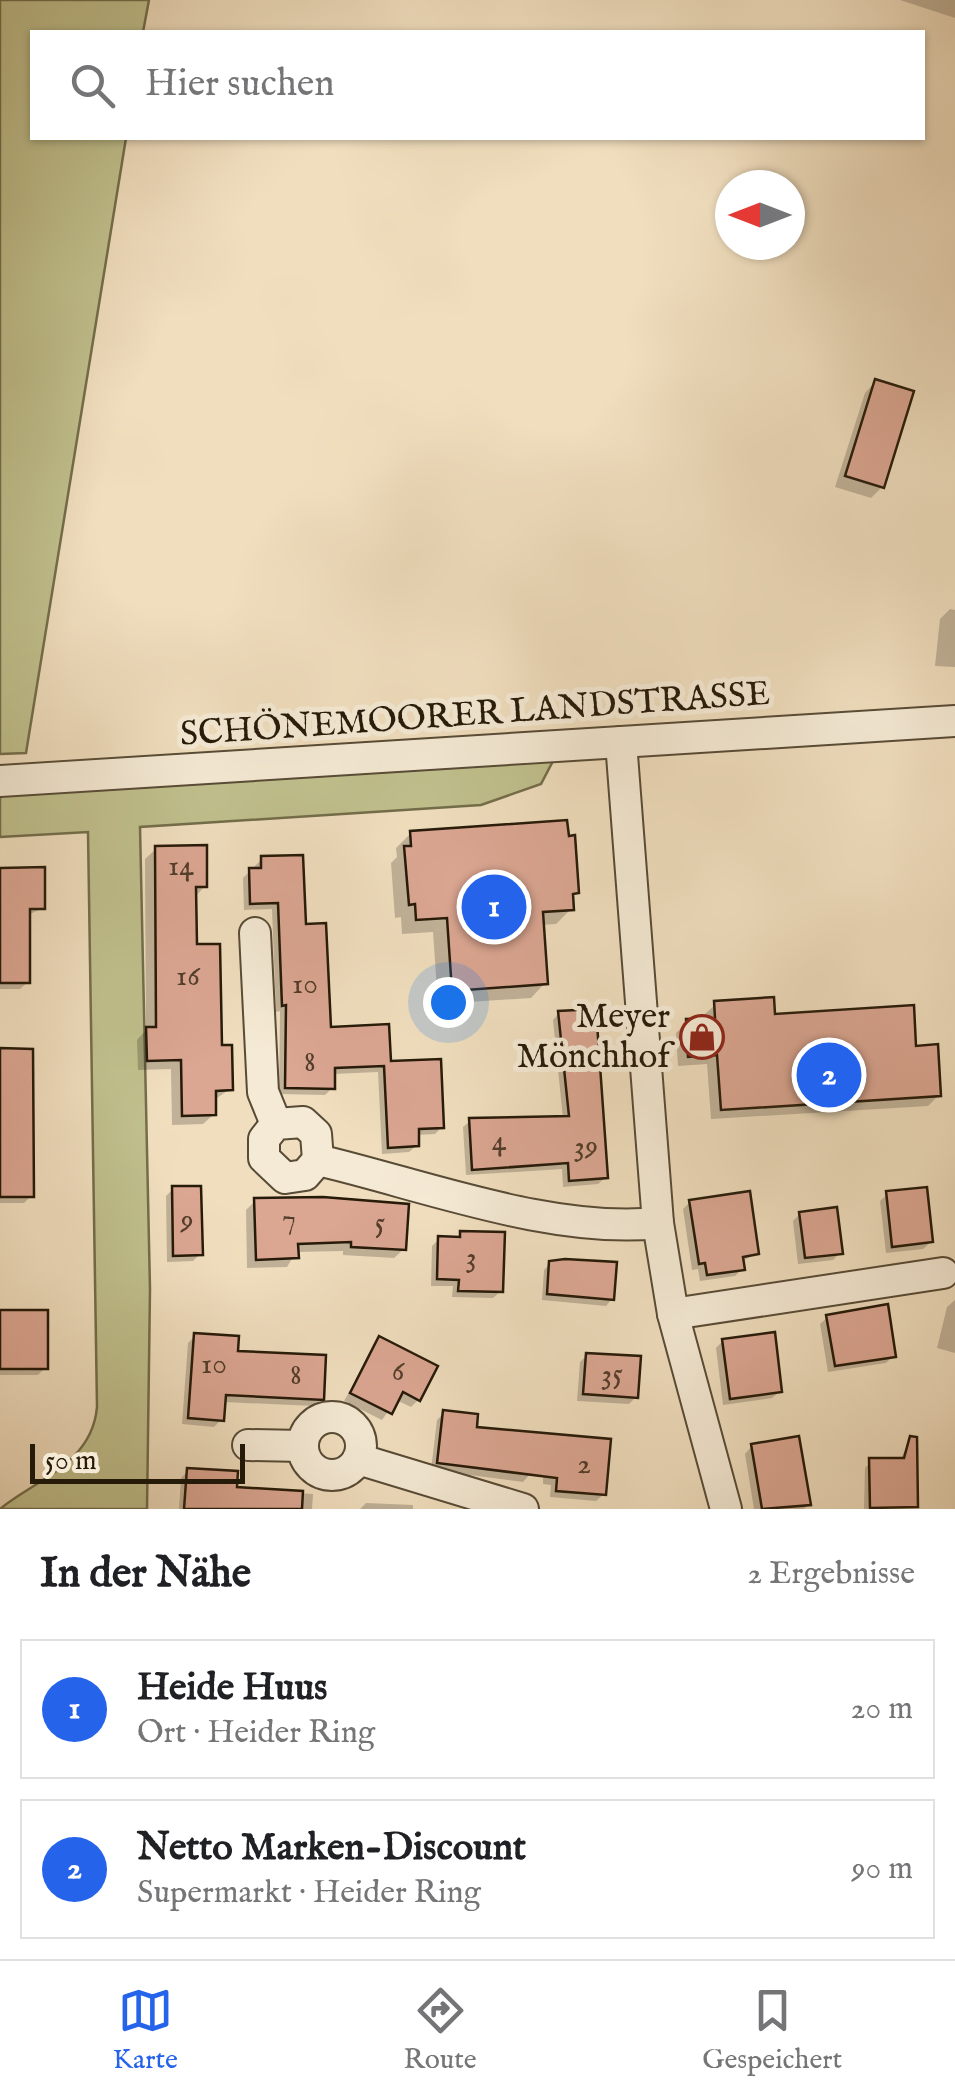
<!DOCTYPE html>
<html lang="de">
<head>
<meta charset="utf-8">
<style>
  body { margin:0; font-family:"IM FELL English",serif; background:#f6f6f6; color:#202124 }
  .compass { position:absolute; left:715px; top:170px; width:90px; height:90px; border-radius:50%; background:#fff; box-shadow:0 2px 8px #0004; rotate:270deg }
  .scale { position:absolute; left:30px; bottom:25px; width:215px; box-sizing:border-box; padding-left:10px; border:5px solid #261a09; border-top:0; font-size:28px; line-height:35px; white-space:nowrap; color:#261a09; -webkit-text-stroke:8px #f5ead5; paint-order:stroke }
  .you { position:absolute; left:448px; top:1002px; width:35px; height:35px; margin:-25px; border:8px solid #fff; border-radius:50%; background:#1a73e8; box-shadow:0 0 0 15px #1a73e833 }
  .badge { display:grid; place-items:center; width:65px; height:65px; border-radius:50%; background:#2563eb; color:#fff; font-size:32px; font-weight:700 }
  .pin { position:absolute; translate:-50% -50%; border:5px solid #fff; box-shadow:0 2px 10px #0006 }
  .list { margin:0; padding:0; list-style:none }
  h2 { display:flex; justify-content:space-between; align-items:center; height:130px; margin:0; padding:0 40px; font-size:42px }
  h2 small { font-size:32px; font-weight:400; color:#757577 }
  .list li { display:grid; grid-template-columns:65px 1fr auto; gap:30px; align-items:center; box-sizing:border-box; height:140px; margin:0 20px 20px; padding:0 20px; border:2px solid #e0e0e0; border-radius:0px }
  .list b { display:block; font-size:38px; white-space:nowrap }
  .list p { margin:0; font-size:32px; white-space:nowrap; color:#757577 }
  .list em { font-size:32px; font-style:normal; color:#757577 }
  .icon { flex:none; width:55px; height:55px; fill:none; stroke:currentColor; stroke-width:2; stroke-linecap:round; stroke-linejoin:round }
  .map { position:relative; flex:none; width:955px; height:1509px; overflow:hidden }
  .search { position:absolute; background:#fff; box-shadow:0 2px 8px #0004; left:30px; right:30px; top:30px; height:110px; display:flex; align-items:center; gap:25px; box-sizing:border-box; padding:0 35px; border-radius:0px; color:#757577; font-size:38px }
  .sheet { height:450px; background:#fff }
  nav { display:flex; justify-content:space-around; align-items:center; box-sizing:border-box; height:140px; border-top:2px solid #e0e0e0; background:#fff; font-size:28px; color:#757577 }
  nav a { display:grid; justify-items:center; gap:5px }
  nav .on { color:#2563eb }
  .map>svg:first-child { display:block }
  .green { fill:#c0c08d; stroke:#736d4b; stroke-width:2.5 }
  .shadow { fill:#0003 }
  .building { fill:#dba692; stroke:#261a09; stroke-width:2.5 }
  .lines { fill:none; stroke-linecap:round; stroke-linejoin:round }
  .minor-casing { stroke:#584b36; stroke-width:34 }
  .minor { stroke:#f5ead5; stroke-width:30 }
  .labels { text-anchor:middle; dominant-baseline:central; stroke-width:10; stroke-linejoin:round; paint-order:stroke }
  .number-label { font-size:30px; fill:#533d2b }
  .street-label { font-size:35px; fill:#261a09; stroke:#f5ead5 }
  .poi-label { font-size:35px; fill:#261a09; stroke:#f5ead5; text-anchor:end }
</style>
</head>
<body>
<div class="map">
<svg width="955" height="1509" viewBox="0 0 955 1509">
  <rect width="100%" height="100%" fill="#f0debe"/>
  <filter id="stains"><feTurbulence type="fractalNoise" baseFrequency=".002" numOctaves="4"/><feColorMatrix values="0 0 0 0 .2 0 0 0 0 .09 0 0 0 0 .02 0 0 0 .5 -.17"/></filter>
  <radialGradient id="worn" r=".72"><stop offset=".6" stop-color="#630" stop-opacity="0"/><stop offset="1" stop-color="#630" stop-opacity=".3"/></radialGradient>
  <g class="green">
    <path d="M 0,0 L 149,0 L 143,32 L 32,32 L 32,138 L 126,138 L 26,753 L 0,754 Z"/>
    <path d="M 553,761 L 541,784 L 481,805 L 140,827 L 150,1289 L 147,1509 L 0,1509 C 35,1480 92,1464 97,1407 L 88,832 L 0,837 L 0,796 Z"/>
  </g>
  <g class="shadow">
    <path d="M 900,0 L 955,0 L 955,18 Z"/>
    <path d="M 876,381 L 882,487 L 871,498 L 835,487 L 865,393 Z"/>
    <path d="M 950,609 L 955,610 L 955,667 L 935,666 L 940,619 Z"/>
    <path d="M 411,833 L 576,892 L 570,898 L 571,909 L 556,924 L 541,925 L 545,983 L 531,998 L 438,1004 L 433,932 L 402,934 L 401,917 L 395,918 L 391,863 L 397,857 L 396,848 Z"/>
    <path d="M 156,849 L 205,886 L 194,898 L 195,947 L 230,1089 L 214,1100 L 214,1114 L 203,1124 L 172,1125 L 171,1069 L 138,1070 L 137,1040 L 146,1030 L 145,859 Z"/>
    <path d="M 262,859 L 303,926 L 329,1029 L 388,1064 L 442,1127 L 435,1134 L 416,1135 L 417,1145 L 409,1152 L 382,1154 L 378,1072 L 333,1074 L 332,1088 L 325,1095 L 279,1094 L 280,1011 L 276,1012 L 272,909 L 244,910 L 243,878 Z"/>
    <path d="M 0,870 L 43,908 L 28,915 L 28,982 L 20,989 L 0,989 Z"/>
    <path d="M 716,1004 L 914,1048 L 939,1095 L 928,1106 L 711,1119 L 707,1064 L 678,1066 L 676,1033 L 687,1022 L 705,1021 L 705,1014 Z"/>
    <path d="M 559,1013 L 605,1178 L 598,1184 L 563,1187 L 562,1169 L 466,1175 L 463,1127 L 470,1121 L 563,1119 L 553,1020 Z"/>
    <path d="M 0,1051 L 31,1196 L 24,1203 L 0,1203 Z"/>
    <path d="M 173,1189 L 200,1254 L 193,1261 L 167,1262 L 166,1196 Z"/>
    <path d="M 888,1194 L 931,1242 L 923,1249 L 886,1253 L 880,1201 Z"/>
    <path d="M 256,1200 L 404,1249 L 394,1258 L 343,1255 L 343,1251 L 296,1252 L 287,1267 L 247,1268 L 246,1210 Z"/>
    <path d="M 690,1202 L 757,1253 L 741,1262 L 742,1269 L 735,1276 L 700,1281 L 698,1269 L 692,1270 L 683,1209 Z"/>
    <path d="M 800,1214 L 840,1253 L 833,1260 L 798,1264 L 793,1221 Z"/>
    <path d="M 461,1233 L 501,1291 L 493,1298 L 452,1297 L 453,1286 L 431,1286 L 432,1246 L 439,1239 L 455,1239 Z"/>
    <path d="M 550,1264 L 612,1299 L 606,1306 L 542,1300 L 544,1270 Z"/>
    <path d="M 955,1300 L 955,1353 L 937,1348 L 947,1307 Z"/>
    <path d="M 0,1313 L 45,1368 L 38,1375 L 0,1375 Z"/>
    <path d="M 828,1317 L 893,1356 L 886,1363 L 828,1372 L 820,1324 Z"/>
    <path d="M 195,1336 L 235,1354 L 322,1399 L 314,1406 L 223,1402 L 222,1419 L 214,1427 L 182,1424 L 188,1343 Z"/>
    <path d="M 380,1339 L 418,1400 L 411,1407 L 396,1400 L 382,1420 L 344,1401 Z"/>
    <path d="M 723,1341 L 780,1391 L 772,1398 L 723,1405 L 716,1348 Z"/>
    <path d="M 587,1355 L 636,1397 L 629,1404 L 577,1401 L 580,1362 Z"/>
    <path d="M 444,1413 L 474,1430 L 530,1474 L 523,1482 L 431,1470 L 437,1420 Z"/>
    <path d="M 911,1439 L 915,1506 L 864,1509 L 865,1468 L 872,1460 L 900,1460 Z"/>
    <path d="M 544,1443 L 604,1494 L 596,1501 L 550,1497 L 551,1485 L 543,1484 Z"/>
    <path d="M 752,1446 L 808,1505 L 804,1509 L 754,1509 L 745,1454 Z"/>
    <path d="M 188,1471 L 234,1489 L 313,1494 L 312,1509 L 179,1509 L 181,1478 Z"/>
    <path d="M 366,1503 L 413,1505 L 413,1509 L 360,1509 Z"/>
  </g>
  <g class="building">
    <path d="M 875,379 L 914,391 L 884,488 L 845,476 Z"/>
    <path d="M 567,820 L 569,836 L 575,835 L 579,893 L 573,894 L 574,910 L 543,912 L 548,984 L 452,991 L 447,918 L 416,920 L 415,904 L 409,905 L 404,846 L 411,846 L 410,831 Z"/>
    <path d="M 207,845 L 207,887 L 196,887 L 197,944 L 220,944 L 222,1045 L 232,1045 L 233,1090 L 216,1091 L 216,1115 L 182,1116 L 181,1060 L 147,1061 L 146,1027 L 156,1027 L 155,846 Z"/>
    <path d="M 303,855 L 306,924 L 326,923 L 331,1027 L 389,1024 L 391,1061 L 441,1059 L 444,1128 L 419,1129 L 419,1146 L 388,1148 L 384,1066 L 335,1068 L 335,1089 L 285,1088 L 286,1005 L 282,1006 L 278,903 L 250,904 L 249,868 L 261,868 L 261,856 Z"/>
    <path d="M 45,867 L 45,909 L 30,909 L 30,983 L 0,983 L 0,868 Z"/>
    <path d="M 774,997 L 775,1014 L 914,1005 L 916,1046 L 938,1044 L 941,1096 L 721,1110 L 717,1055 L 688,1057 L 686,1019 L 715,1018 L 714,1001 Z"/>
    <path d="M 596,1009 L 608,1178 L 569,1181 L 568,1163 L 472,1170 L 469,1118 L 569,1116 L 558,1011 Z"/>
    <path d="M 0,1048 L 33,1049 L 34,1197 L 0,1197 Z"/>
    <path d="M 172,1186 L 201,1186 L 203,1255 L 173,1256 Z"/>
    <path d="M 927,1187 L 933,1242 L 892,1247 L 886,1191 Z"/>
    <path d="M 750,1191 L 759,1254 L 743,1257 L 745,1270 L 707,1275 L 705,1263 L 699,1264 L 689,1200 Z"/>
    <path d="M 254,1198 L 323,1197 L 409,1204 L 406,1250 L 351,1247 L 351,1242 L 298,1244 L 299,1258 L 256,1260 Z"/>
    <path d="M 837,1207 L 843,1254 L 805,1258 L 799,1212 Z"/>
    <path d="M 460,1231 L 505,1232 L 503,1292 L 458,1291 L 459,1280 L 437,1279 L 438,1236 L 460,1237 Z"/>
    <path d="M 565,1259 L 617,1262 L 614,1300 L 547,1294 L 549,1261 Z"/>
    <path d="M 888,1304 L 896,1357 L 835,1366 L 826,1315 Z"/>
    <rect x="0" y="1310" width="48" height="59"/>
    <path d="M 775,1332 L 782,1392 L 730,1399 L 722,1339 Z"/>
    <path d="M 194,1333 L 239,1336 L 238,1351 L 326,1355 L 324,1400 L 226,1395 L 224,1421 L 188,1418 Z"/>
    <path d="M 379,1336 L 438,1366 L 420,1401 L 403,1392 L 392,1414 L 350,1393 Z"/>
    <path d="M 586,1353 L 641,1356 L 638,1398 L 583,1394 Z"/>
    <path d="M 443,1410 L 478,1414 L 477,1427 L 611,1439 L 606,1495 L 556,1491 L 557,1478 L 437,1463 Z"/>
    <path d="M 799,1436 L 811,1505 L 762,1509 L 751,1444 Z"/>
    <path d="M 910,1436 L 917,1437 L 918,1507 L 870,1508 L 869,1458 L 904,1458 Z"/>
    <path d="M 187,1468 L 238,1471 L 237,1487 L 303,1491 L 302,1509 L 184,1509 Z"/>
  </g>
  <g class="lines">
    <g class="minor-casing">
      <g id="minor">
        <path d="M 621,742 L 658,1223 L 673,1314 L 726,1509"/>
        <path d="M 0,781 L 955,721"/>
        <path d="M 255,933 L 263,1092 L 276,1124"/>
        <path d="M 318,1160 L 316,1134 L 303,1122 L 276,1124 L 264,1139 L 264,1158 L 285,1178 L 305,1175 L 318,1160 C 424,1185 551,1234 658,1223"/>
        <path d="M 673,1314 L 943,1273"/>
        <circle cx="332" cy="1446" r="29"/>
        <path d="M 248,1445 L 303,1446"/>
        <path d="M 358,1459 L 523,1509"/>
      </g>
    </g>
    <use href="#minor" class="minor"/>
  </g>
  <defs>
    <g id="shop-ring" transform="scale(2.25)"><circle r="9.5" fill="#f5ead5" stroke="#8f2418" stroke-width="1.5"/><path d="M-5-2.5h2.3a2.7 3.5 0 0 1 5.4 0H5L5.5 6h-11ZM-1.5-2.5h3a1.5 2.3 0 0 0-3 0Z" fill="#8f2418"/></g>
  </defs>
  <g fill-rule="evenodd">
    <use href="#shop-ring" x="702" y="1037"/>
  </g>
  <g class="labels">
    <g class="number-label">
      <text x="181" y="867">14</text>
      <text x="188" y="977">16</text>
      <text x="305" y="985">10</text>
      <text x="310" y="1063">8</text>
      <text x="499" y="1142">4</text>
      <text x="586" y="1147">39</text>
      <text x="289" y="1220">7</text>
      <text x="187" y="1221">9</text>
      <text x="380" y="1224">5</text>
      <text x="471" y="1258">3</text>
      <text x="214" y="1365">10</text>
      <text x="398" y="1372">6</text>
      <text x="612" y="1375">35</text>
      <text x="296" y="1376">8</text>
      <text x="584" y="1465">2</text>
    </g>
    <g class="street-label">
      <text transform="translate(475 715) rotate(-4)">SCHÖNEMOORER LANDSTRASSE</text>
    </g>
    <g class="poi-label">
      <text x="670" y="1017">Meyer<tspan x="670" dy="40">Mönchhof</tspan></text>
    </g>
  </g>
  <rect width="100%" height="100%" filter="url(#stains)"/>
  <rect width="100%" height="100%" fill="url(#worn)"/>
</svg>
<svg class="compass" viewBox="-18 -18 36 36"><path d="M0-13l5 13h-10z" fill="#e53935"/><path d="M0 13l5-13h-10z" fill="#757577"/></svg>
<div class="scale">50 m</div>
<div class="you"></div>
<div class="pin badge" style="left:494px;top:907px">1</div>
<div class="pin badge" style="left:829px;top:1075px">2</div>
<div class="search"><svg class="icon" aria-label="search" viewBox="0 0 24 24"><circle cx="10" cy="10" r="6"/><path d="M15 15l6 6"/></svg>Hier suchen</div>
</div>
<section class="sheet">
<h2>In der Nähe<small>2 Ergebnisse</small></h2>
<ul class="list">
<li><span class="badge">1</span><div><b>Heide Huus</b><p>Ort · Heider Ring</p></div><em>20 m</em></li>
<li><span class="badge">2</span><div><b>Netto Marken-Discount</b><p>Supermarkt · Heider Ring</p></div><em>90 m</em></li>
</ul>
</section>
<nav>
<a class="on"><svg class="icon" aria-label="map" viewBox="0 0 24 24"><path d="M3 6l6-2 6 2 6-2v14l-6 2-6-2-6 2zM9 4v14M15 6v14"/></svg>Karte</a>
<a><svg class="icon" aria-label="directions" viewBox="0 0 24 24"><path d="M12 3l9 9-9 9-9-9zM9 14v-3h6M13 9l2 2-2 2"/></svg>Route</a>
<a><svg class="icon" aria-label="saved" viewBox="0 0 24 24"><path d="M7 4h10v16l-5-4-5 4z"/></svg>Gespeichert</a>
</nav>
</body>
</html>
